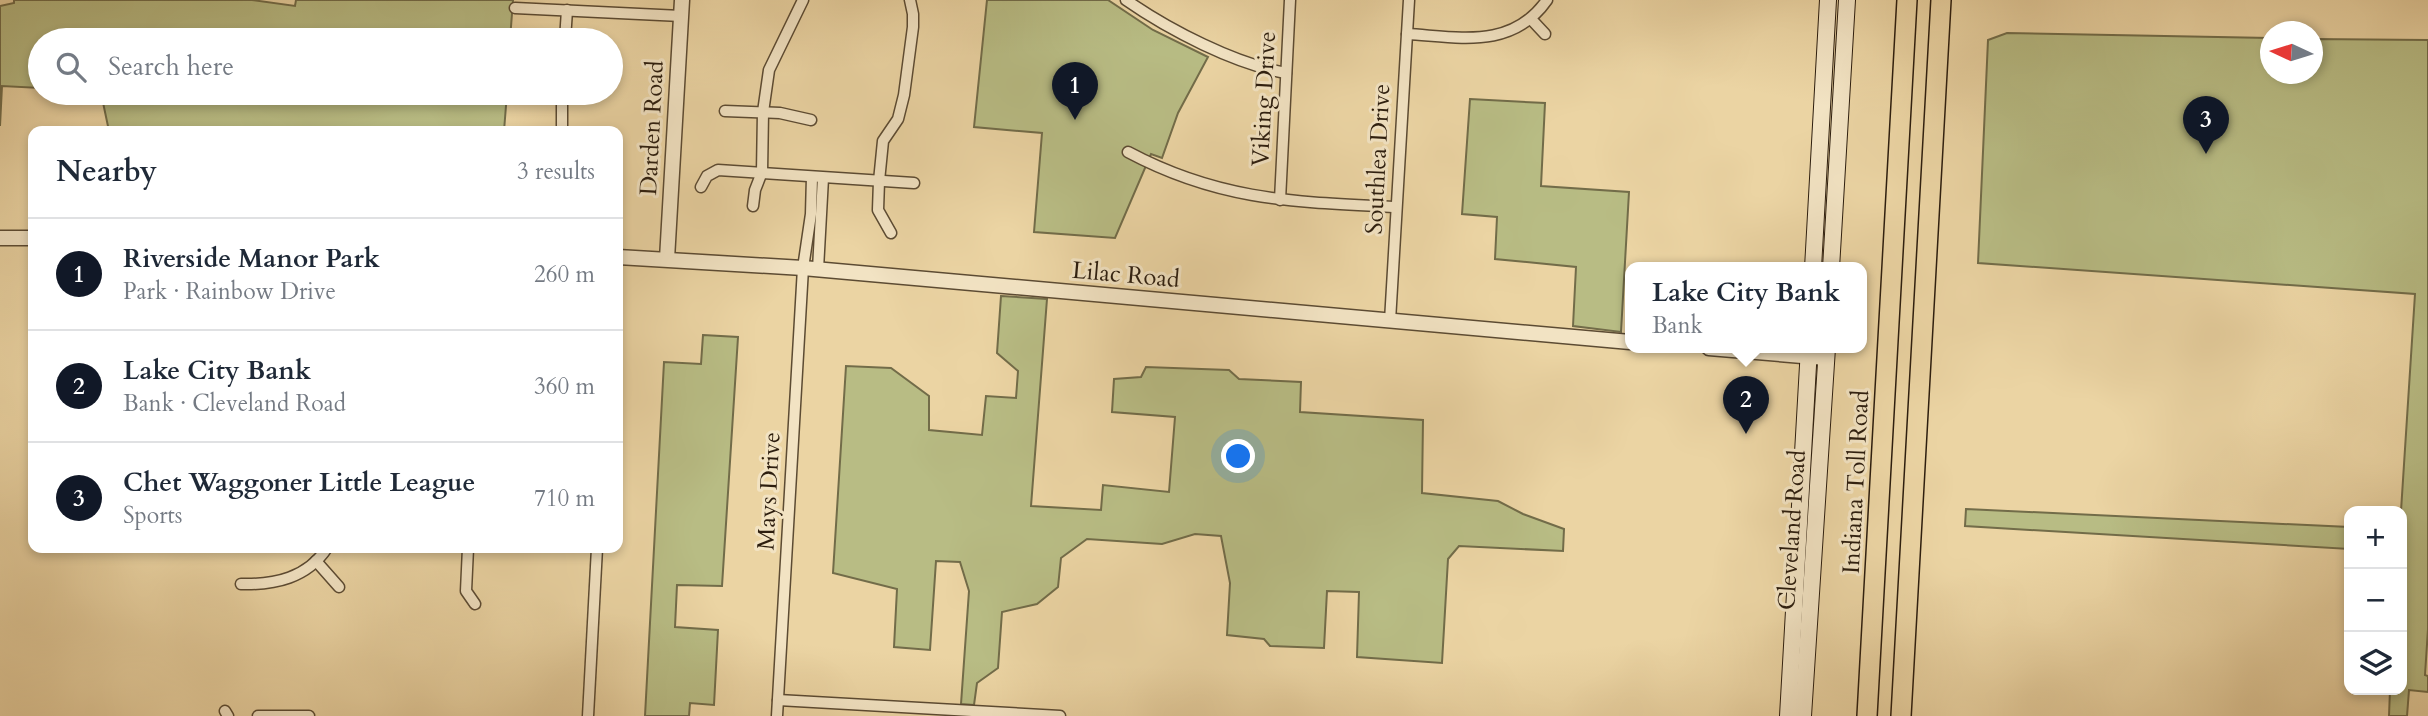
<!DOCTYPE html>
<html lang="en">
<head>
<meta charset="utf-8">
<style>
  body { margin:0; font-family:Cardo,serif; background:#f2f2f3; color:#1f2937 }
  .controls { position:absolute; right:21px; bottom:21px; display:grid; overflow:hidden; border-radius:14px; box-shadow:0 4px 10px #0003 }
  .controls button { width:63px; height:63px; display:grid; place-items:center; padding:0; border:0; border-bottom:2px solid #e0e1e3; background:#fff; color:#1f2937; font:35px sans-serif }
  .compass { position:absolute; left:2260px; top:21px; width:63px; height:63px; border-radius:50%; background:#fff; box-shadow:0 4px 10px #0003; rotate:274deg }
  .you { position:absolute; left:1239px; top:457px; width:24px; height:24px; margin:-18px; border:5px solid #fff; border-radius:50%; background:#1a73e8; box-shadow:0 0 0 10px #1a73e833 }
  .badge { display:grid; place-items:center; width:46px; height:46px; border-radius:50%; background:#111827; color:#fff; font-size:23px; font-weight:700 }
  .pin { position:absolute; translate:-50% -58px; filter:drop-shadow(0 2px 4px #0008) }
  .pin::after { content:''; position:absolute; top:37px; width:24px; height:21px; background:inherit; clip-path:polygon(0 0,100% 0,50% 100%) }
  .popup { position:absolute; left:1625px; top:262px; width:242px; height:91px; box-sizing:border-box; display:grid; place-content:center; border-radius:14px; background:#fff; filter:drop-shadow(0 2px 5px #0005); font-size:23px; white-space:nowrap; color:#747a83 }
  .popup b { font-size:26px; color:#1f2937 }
  .popup::after { content:''; position:absolute; left:50%; top:100%; margin-left:-14px; border:14px solid transparent; border-top-color:#fff }
  .list { margin:0; padding:0; list-style:none }
  h2 { display:flex; justify-content:space-between; align-items:center; height:91px; margin:0; padding:0 28px; font-size:30px }
  h2 small { font-size:23px; font-weight:400; color:#747a83 }
  .list li { display:grid; grid-template-columns:46px 1fr auto; gap:21px; align-items:center; box-sizing:border-box; height:112px; padding:0 28px; border-top:2px solid #e0e1e3 }
  .list b { display:block; font-size:26px; white-space:nowrap }
  .list p { margin:0; font-size:23px; white-space:nowrap; color:#747a83 }
  .list em { font-size:23px; font-style:normal; color:#747a83 }
  .icon { flex:none; width:38px; height:38px; fill:none; stroke:currentColor; stroke-width:2; stroke-linecap:round; stroke-linejoin:round }
  .map { position:relative; flex:none; width:2428px; height:716px; overflow:hidden }
  .search { position:absolute; background:#fff; box-shadow:0 4px 10px #0003; left:28px; top:28px; width:595px; height:77px; display:flex; align-items:center; gap:18px; box-sizing:border-box; padding:0 24px; border-radius:38px; color:#747a83; font-size:26px }
  .panel { position:absolute; background:#fff; box-shadow:0 4px 10px #0003; left:28px; top:126px; width:595px; height:427px; border-radius:14px }
  .map>svg:first-child { display:block }
  .green { fill:#b8bc84; stroke:#726c49; stroke-width:2 }
  .lines { fill:none; stroke-linecap:round; stroke-linejoin:round }
  .minor-casing { stroke:#5c4b33; stroke-width:13 }
  .tertiary-casing { stroke:#5c4b33; stroke-width:17 }
  .secondary-casing { stroke:#2c1d0e; stroke-width:18 }
  .motorway-casing { stroke:#2c1d0e; stroke-width:22 }
  .minor { stroke:#f2e3c3; stroke-width:10 }
  .tertiary { stroke:#f2e3c3; stroke-width:14 }
  .secondary { stroke:#f2e3c3; stroke-width:16 }
  .motorway { stroke:#ebd4a3; stroke-width:19 }
  .labels { text-anchor:middle; dominant-baseline:central; stroke-width:6; stroke-linejoin:round; paint-order:stroke }
  .street-label { font-size:24px; fill:#2c1d0e; stroke:#f2e3c3 }
</style>
</head>
<body>
<div class="map">
<svg width="2428" height="716" viewBox="0 0 2428 716">
  <rect width="100%" height="100%" fill="#ebd4a3"/>
  <filter id="stains"><feTurbulence type="fractalNoise" baseFrequency=".00286" numOctaves="4"/><feColorMatrix values="0 0 0 0 .2 0 0 0 0 .09 0 0 0 0 .02 0 0 0 .5 -.17"/></filter>
  <radialGradient id="worn" r=".72"><stop offset=".6" stop-color="#630" stop-opacity="0"/><stop offset="1" stop-color="#630" stop-opacity=".3"/></radialGradient>
  <g class="green">
    <path d="M 14,0 L 252,0 L 295,6 L 296,0 L 513,0 L 510,40 L 40,40 L 40,88 L 2,86 L 0,126 L 0,6 L 14,3 Z"/>
    <path d="M 987,0 L 1108,0 L 1153,30 L 1208,57 L 1178,113 L 1162,158 L 1151,154 L 1115,238 L 1034,232 L 1042,133 L 974,127 Z"/>
    <path d="M 2007,33 L 2270,38 L 2270,74 L 2312,74 L 2313,39 L 2428,40 L 2428,629 L 2425,675 L 2428,676 L 2428,692 L 2409,690 L 2407,716 L 2389,716 L 2390,690 L 2402,690 L 2401,511 L 2415,294 L 1978,263 L 1988,40 Z"/>
    <path d="M 101,93 L 507,93 L 504,131 L 109,131 Z"/>
    <path d="M 1470,99 L 1545,103 L 1541,186 L 1629,192 L 1621,332 L 1573,326 L 1576,267 L 1495,259 L 1497,217 L 1462,214 Z"/>
    <path d="M 1001,296 L 1047,299 L 1031,506 L 1101,510 L 1103,485 L 1169,492 L 1175,417 L 1112,412 L 1114,379 L 1141,377 L 1146,367 L 1229,370 L 1239,379 L 1301,382 L 1300,412 L 1423,420 L 1422,493 L 1498,501 L 1523,514 L 1564,529 L 1563,551 L 1459,546 L 1448,559 L 1442,663 L 1357,657 L 1359,592 L 1327,591 L 1324,648 L 1270,646 L 1264,639 L 1227,635 L 1230,583 L 1221,536 L 1195,534 L 1162,544 L 1087,539 L 1061,558 L 1058,587 L 1037,604 L 1002,612 L 998,668 L 977,683 L 974,705 L 961,704 L 969,591 L 960,562 L 936,561 L 930,650 L 894,647 L 897,589 L 833,573 L 846,366 L 891,368 L 929,396 L 929,430 L 982,435 L 986,396 L 1016,398 L 1018,371 L 997,353 Z"/>
    <path d="M 703,335 L 738,337 L 722,586 L 677,585 L 675,627 L 718,630 L 714,705 L 690,703 L 689,716 L 645,716 L 664,362 L 701,364 Z"/>
    <path d="M 1966,509 L 2349,527 L 2349,549 L 1965,526 Z"/>
  </g>
  <g class="lines">
    <g class="minor-casing">
      <g id="minor">
        <path d="M 1126,0 C 1169,30 1235,64 1286,73"/>
        <path d="M 515,8 L 681,16"/>
        <path d="M 1531,19 L 1545,34"/>
        <path d="M 1407,34 C 1459,37 1512,50 1547,0"/>
        <path d="M 565,40 L 567,10"/>
        <path d="M 725,111 L 780,113 L 811,120"/>
        <path d="M 562,131 L 562,93"/>
        <path d="M 1128,152 C 1220,201 1295,202 1396,207"/>
        <path d="M 701,187 L 707,176 L 718,170 L 914,183"/>
        <path d="M 1280,200 L 1290,0"/>
        <path d="M 753,206 L 755,190 L 762,172 L 763,112 L 769,70 L 803,0"/>
        <path d="M 891,233 L 878,210 L 879,181 L 883,141 L 898,119 L 904,95 L 913,27 L 913,14 L 910,0"/>
        <path d="M 818,269 L 823,178"/>
        <path d="M 1390,321 L 1409,0"/>
        <path d="M 468,548 L 466,591 L 475,604"/>
        <path d="M 316,561 L 339,587"/>
        <path d="M 241,584 C 275,585 307,578 327,548"/>
        <path d="M 778,700 L 1060,716"/>
        <path d="M 225,711 L 228,716"/>
        <path d="M 258,716 L 309,716"/>
        <path d="M 588,716 L 597,548"/>
        <path d="M 777,716 L 803,268 L 811,214 L 812,177"/>
      </g>
    </g>
    <g class="tertiary-casing">
      <g id="tertiary">
        <path d="M 0,238 L 33,238"/>
        <path d="M 618,257 L 803,268 L 1630,342"/>
        <path d="M 667,259 L 682,0"/>
        <path d="M 1709,348 L 1826,358"/>
      </g>
    </g>
    <g class="secondary-casing">
      <g id="secondary">
        <path d="M 1813,268 L 1828,0"/>
        <path d="M 1831,268 L 1847,0"/>
        <path d="M 1788,716 L 1809,348"/>
        <path d="M 1803,716 L 1827,348"/>
      </g>
    </g>
    <g class="motorway-casing">
      <g id="motorway">
        <path d="M 1867,716 L 1907,0"/>
        <path d="M 1901,716 L 1941,0"/>
      </g>
    </g>
    <use href="#minor" class="minor"/>
    <use href="#tertiary" class="tertiary"/>
    <use href="#secondary" class="secondary"/>
    <use href="#motorway" class="motorway"/>
  </g>
  <g class="labels">
    <g class="street-label">
      <text transform="translate(1264 99) rotate(-87)">Viking Drive</text>
      <text transform="translate(652 128) rotate(-87)">Darden Road</text>
      <text transform="translate(1378 159) rotate(-87)">Southlea Drive</text>
      <text transform="translate(1126 275) rotate(5)">Lilac Road</text>
      <text transform="translate(1856 482) rotate(-87)">Indiana Toll Road</text>
      <text transform="translate(769 491) rotate(-87)">Mays Drive</text>
      <text transform="translate(1792 530) rotate(-86)">Cleveland Road</text>
    </g>
  </g>
  <rect width="100%" height="100%" filter="url(#stains)"/>
  <rect width="100%" height="100%" fill="url(#worn)"/>
</svg>
<div class="controls">
<button>+</button>
<button>−</button>
<button><svg class="icon" aria-label="layers" viewBox="0 0 24 24"><path d="M12 4l9 5-9 5-9-5zM3 14l9 5 9-5"/></svg></button>
</div>
<svg class="compass" viewBox="-18 -18 36 36"><path d="M0-13l5 13h-10z" fill="#e53935"/><path d="M0 13l5-13h-10z" fill="#747a83"/></svg>
<div class="you"></div>
<div class="pin badge" style="left:1075px;top:120px">1</div>
<div class="pin badge" style="left:1746px;top:434px">2</div>
<div class="popup"><b>Lake City Bank</b>Bank</div>
<div class="pin badge" style="left:2206px;top:154px">3</div>
<div class="search"><svg class="icon" aria-label="search" viewBox="0 0 24 24"><circle cx="10" cy="10" r="6"/><path d="M15 15l6 6"/></svg>Search here</div>
<section class="panel">
<h2>Nearby<small>3 results</small></h2>
<ul class="list">
<li><span class="badge">1</span><div><b>Riverside Manor Park</b><p>Park · Rainbow Drive</p></div><em>260 m</em></li>
<li><span class="badge">2</span><div><b>Lake City Bank</b><p>Bank · Cleveland Road</p></div><em>360 m</em></li>
<li><span class="badge">3</span><div><b>Chet Waggoner Little League</b><p>Sports</p></div><em>710 m</em></li>
</ul>
</section>
</div>
</body>
</html>
